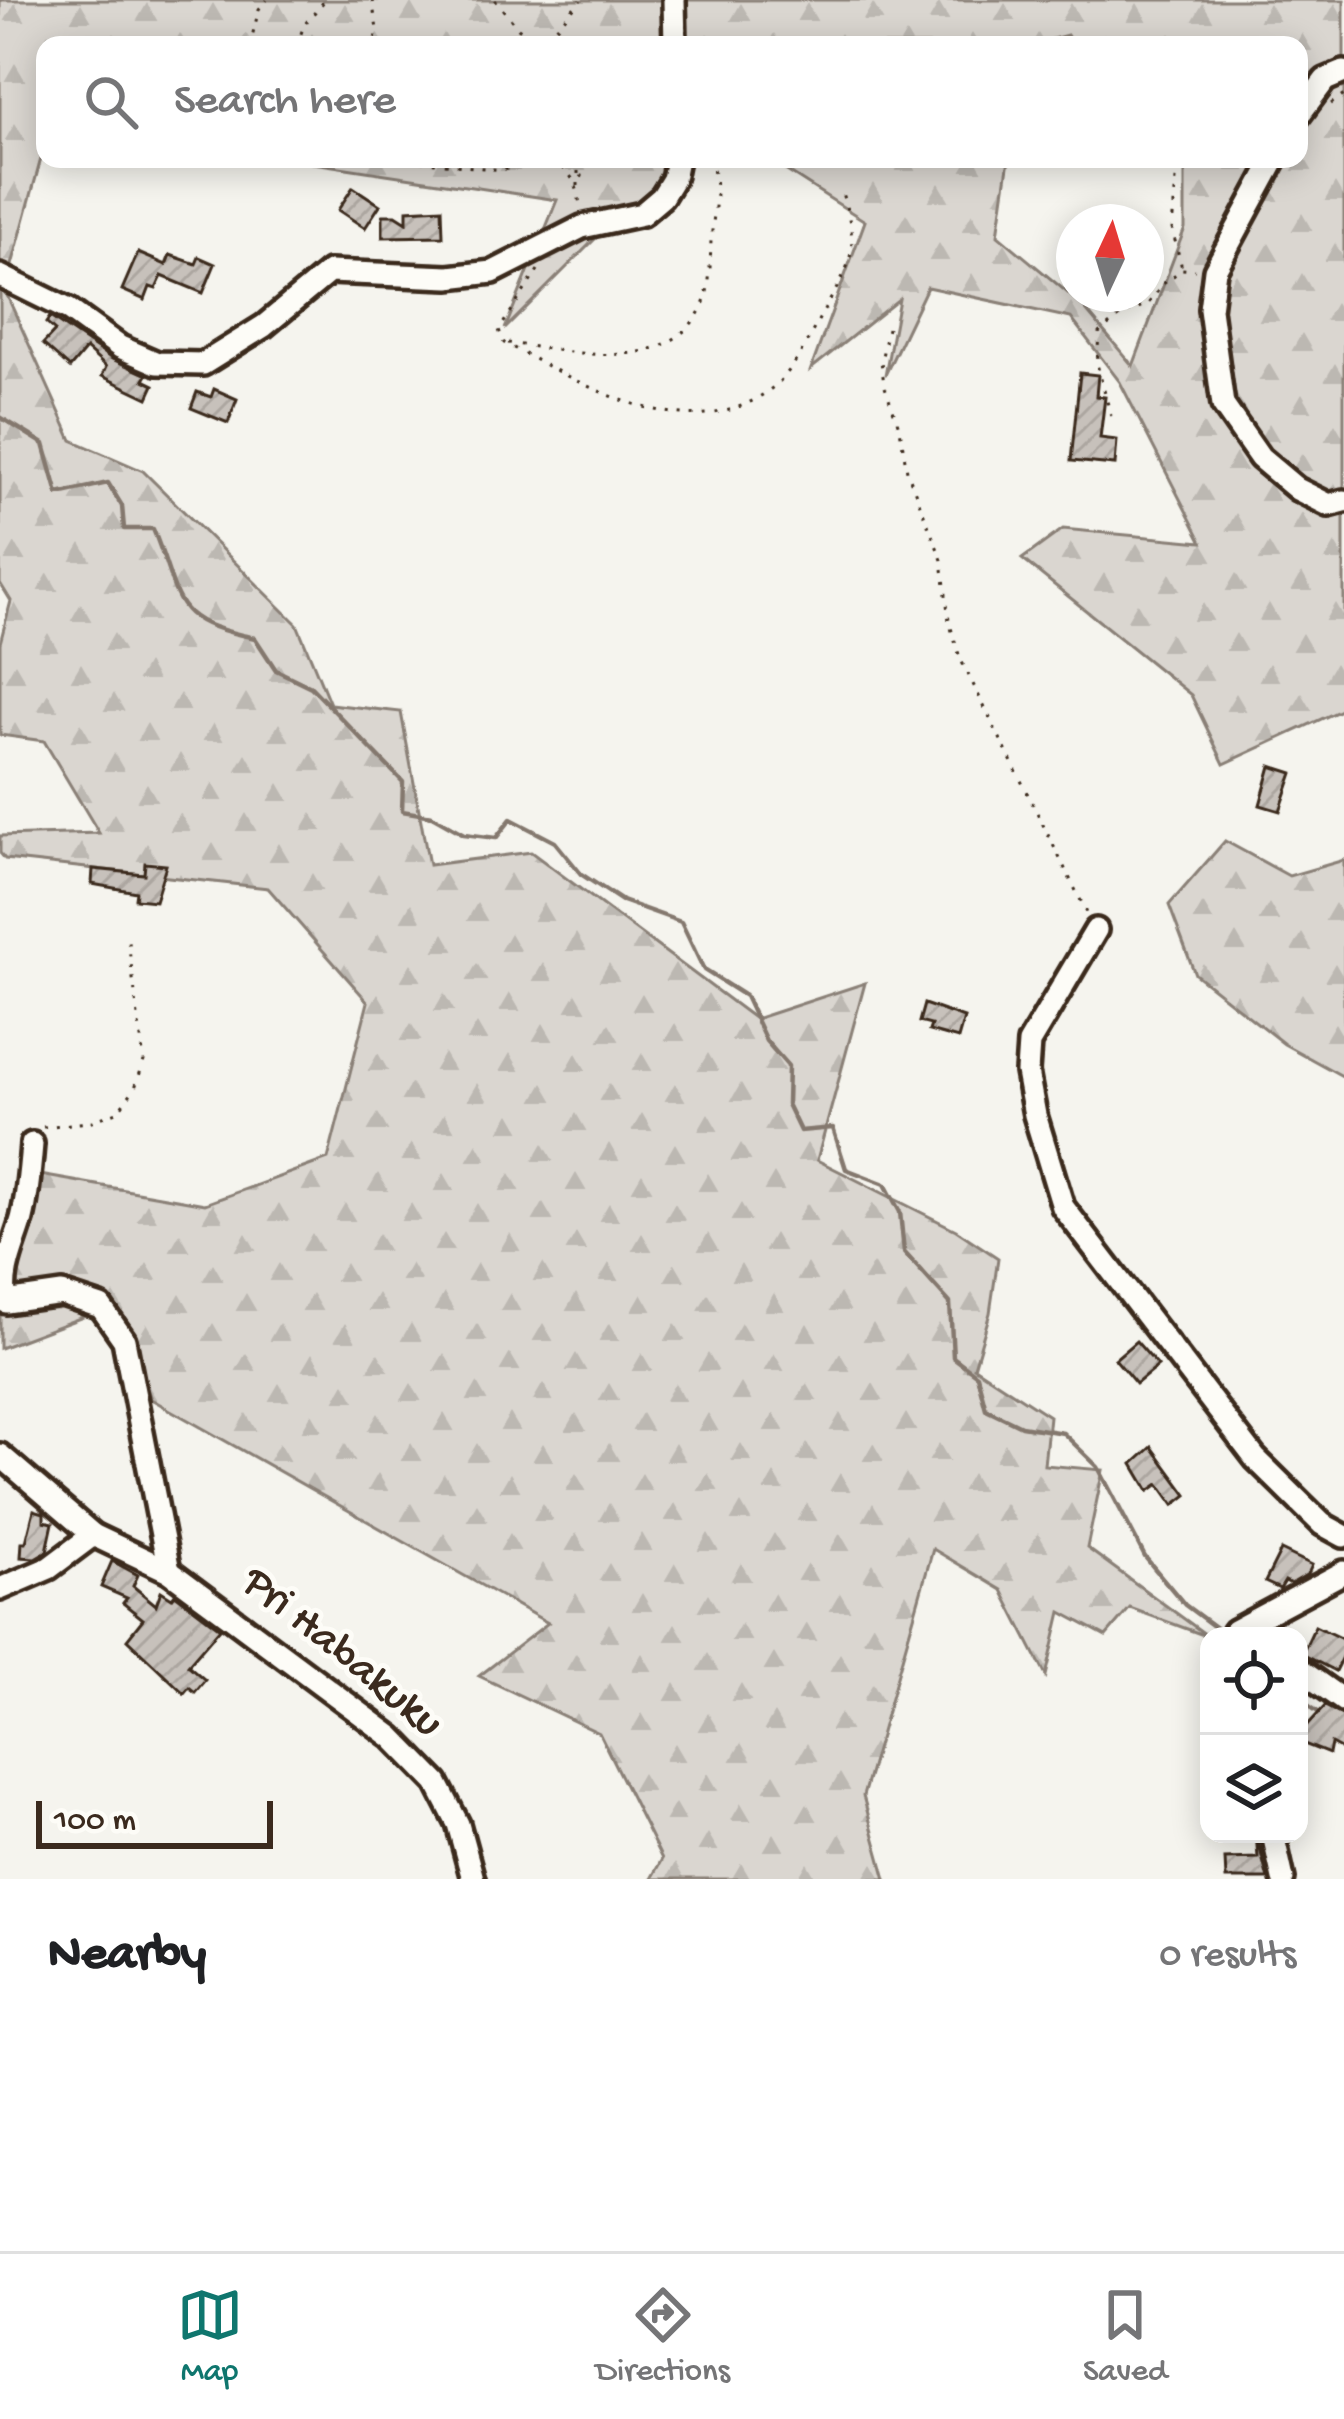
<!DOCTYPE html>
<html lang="en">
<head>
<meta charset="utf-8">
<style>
  body { margin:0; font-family:"Gochi Hand",sans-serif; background:#f6f6f6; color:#202124 }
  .controls { position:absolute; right:36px; bottom:36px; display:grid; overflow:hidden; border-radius:24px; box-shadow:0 6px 30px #0003 }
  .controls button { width:108px; height:108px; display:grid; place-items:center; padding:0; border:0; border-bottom:3px solid #e0e0e0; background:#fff; color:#202124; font:60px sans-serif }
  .compass { position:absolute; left:1056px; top:204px; width:108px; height:108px; border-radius:50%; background:#fff; box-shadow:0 6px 30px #0003; rotate:4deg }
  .scale { position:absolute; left:36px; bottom:30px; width:237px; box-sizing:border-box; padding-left:12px; border:6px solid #3b2a1e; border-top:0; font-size:33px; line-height:42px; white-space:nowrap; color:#3b2a1e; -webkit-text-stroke:9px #fdfcf7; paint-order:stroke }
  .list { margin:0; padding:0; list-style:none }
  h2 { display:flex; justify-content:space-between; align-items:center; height:156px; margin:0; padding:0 48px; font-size:51px }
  h2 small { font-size:39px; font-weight:400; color:#757577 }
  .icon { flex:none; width:66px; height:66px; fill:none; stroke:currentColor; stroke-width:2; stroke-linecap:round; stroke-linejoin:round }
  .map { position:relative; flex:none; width:1344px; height:1879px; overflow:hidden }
  .search { position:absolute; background:#fff; box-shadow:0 6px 30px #0003; left:36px; right:36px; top:36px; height:132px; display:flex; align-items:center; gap:30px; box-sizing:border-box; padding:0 42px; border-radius:24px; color:#757577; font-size:45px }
  .sheet { height:372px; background:#fff }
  nav { display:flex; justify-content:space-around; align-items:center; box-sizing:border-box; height:168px; border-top:3px solid #e0e0e0; background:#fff; font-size:33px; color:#757577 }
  nav a { display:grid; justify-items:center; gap:6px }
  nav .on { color:#0f766e }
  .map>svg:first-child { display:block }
  .forest { fill:url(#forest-firs); stroke:#8a8077; stroke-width:3 }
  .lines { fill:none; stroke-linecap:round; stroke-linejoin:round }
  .stream { stroke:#84786e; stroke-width:4.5 }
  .building { fill:url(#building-hatch); stroke:#3b2a1e; stroke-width:3 }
  .minor-casing { stroke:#3b2a1e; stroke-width:30 }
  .path { stroke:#3b2a1e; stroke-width:3; stroke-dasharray:3 9; stroke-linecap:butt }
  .minor { stroke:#fdfcf7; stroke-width:21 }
  .labels { text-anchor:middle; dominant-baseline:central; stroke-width:10; stroke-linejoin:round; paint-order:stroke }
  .street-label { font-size:45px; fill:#3b2a1e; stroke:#fdfcf7 }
</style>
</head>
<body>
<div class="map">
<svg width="1344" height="1879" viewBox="0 0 1344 1879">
  <defs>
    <pattern id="forest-firs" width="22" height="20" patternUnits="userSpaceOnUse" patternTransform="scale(3)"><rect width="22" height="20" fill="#dad6d0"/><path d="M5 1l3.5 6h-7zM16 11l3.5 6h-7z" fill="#bcb8b2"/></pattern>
    <pattern id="building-hatch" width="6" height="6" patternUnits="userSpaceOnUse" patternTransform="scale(3)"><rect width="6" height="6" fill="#c7c1bb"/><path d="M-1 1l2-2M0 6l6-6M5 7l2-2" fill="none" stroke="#aca6a0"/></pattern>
  </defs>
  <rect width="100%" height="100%" fill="#f5f4ee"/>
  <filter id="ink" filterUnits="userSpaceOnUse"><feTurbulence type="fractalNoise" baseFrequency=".00833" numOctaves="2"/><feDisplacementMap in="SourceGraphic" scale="24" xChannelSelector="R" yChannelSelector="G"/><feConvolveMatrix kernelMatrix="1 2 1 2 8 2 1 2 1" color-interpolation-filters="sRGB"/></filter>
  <g filter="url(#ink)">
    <g class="forest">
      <path d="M 0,0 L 1344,0 L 1344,715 L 1341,710 L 1224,764 L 1191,695 L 1022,559 L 1063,529 L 1202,542 L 1120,382 L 1071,318 L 927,287 L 885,375 L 899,299 L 811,369 L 865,221 L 768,159 L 1009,159 L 998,235 L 1080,303 L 1133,366 L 1185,228 L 1185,159 L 1299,159 L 1299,45 L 1073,45 L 1067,35 L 1031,45 L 45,45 L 45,144 L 5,291 L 72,440 L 143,471 L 297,624 L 330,704 L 401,712 L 429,865 L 531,852 L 755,1019 L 865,983 L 817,1160 L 956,1230 L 998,1258 L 990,1313 L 974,1367 L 1049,1416 L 1044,1465 L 1103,1470 L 1087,1548 L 1209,1637 L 1130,1608 L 1106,1636 L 1061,1612 L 1046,1676 L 1002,1590 L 933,1549 L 863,1796 L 886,1879 L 651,1879 L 662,1859 L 599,1733 L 479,1676 L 548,1623 L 151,1399 L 115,1305 L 0,1348 L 0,1302 L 4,1300 L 40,1175 L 205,1204 L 328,1159 L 368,1002 L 268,888 L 5,859 L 0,853 L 0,836 L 99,833 L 44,741 L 0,735 L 0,643 L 11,601 L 0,583 Z"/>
      <path d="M 287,159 L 680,159 L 677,178 L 600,234 L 505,329 L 557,200 Z"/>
      <path d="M 1225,841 L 1289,876 L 1344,860 L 1344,1077 L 1284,1044 L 1195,974 L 1169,905 Z"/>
    </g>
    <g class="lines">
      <g class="stream">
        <path d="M 0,417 L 44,444 L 58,494 L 108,483 L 122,506 L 124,529 L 153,529 C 183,601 166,620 255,638 L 276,670 L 311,687 L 403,782 L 402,811 L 432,816 L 464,834 L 496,838 L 511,819 L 555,842 L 581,874 L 622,901 L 681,922 L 704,970 L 745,996 L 766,1041 L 788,1066 L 787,1104 L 800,1131 L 833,1128 L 846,1169 L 885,1184 L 900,1212 L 904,1252 L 950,1303 L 953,1357 L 977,1375 L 986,1409 L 1021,1426 L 1063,1433 L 1098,1467 L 1145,1557 L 1185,1605 L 1224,1634"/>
        <path d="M 1299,1699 L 1324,1716"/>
      </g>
    </g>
    <g class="building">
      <path d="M 353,187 L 380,205 L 365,228 L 338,210 Z"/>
      <path d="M 442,208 L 443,236 L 383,237 L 383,215 L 396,215 L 407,222 L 407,210 Z"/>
      <path d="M 138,253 L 166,265 L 170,255 L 196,264 L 199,257 L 215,264 L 203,293 L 162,276 L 156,289 L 150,287 L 145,300 L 122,290 Z"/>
      <path d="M 50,317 L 112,359 L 147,375 L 144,380 L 154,385 L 148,398 L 102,376 L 106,367 L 86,349 L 70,368 L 43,344 L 55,331 L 46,323 Z"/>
      <path d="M 1080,373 L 1098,375 L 1096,396 L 1105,397 L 1100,438 L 1117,440 L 1115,465 L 1071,461 Z"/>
      <path d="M 214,389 L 237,399 L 228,423 L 191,408 L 197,392 L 211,397 Z"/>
      <path d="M 1271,766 L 1293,773 L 1280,811 L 1260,805 Z"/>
      <path d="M 145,863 L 166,865 L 155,901 L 135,899 L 136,892 L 92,884 L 93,869 L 144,874 Z"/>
      <path d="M 924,1004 L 964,1018 L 958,1039 L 929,1031 L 931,1025 L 919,1022 Z"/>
      <path d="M 1136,1341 L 1158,1366 L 1136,1384 L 1115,1359 Z"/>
      <path d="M 1152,1447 L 1187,1495 L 1174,1505 L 1159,1484 L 1149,1491 L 1133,1464 Z"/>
      <path d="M 34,1510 L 44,1513 L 44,1521 L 53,1523 L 47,1551 L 35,1558 L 21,1557 L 22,1542 L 26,1542 Z"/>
      <path d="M 1281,1550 L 1312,1565 L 1308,1574 L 1291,1584 L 1285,1581 L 1280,1589 L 1265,1582 Z"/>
      <path d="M 112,1561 L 138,1575 L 133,1586 L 156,1605 L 161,1591 L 172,1598 L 175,1594 L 220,1628 L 188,1665 L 205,1680 L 195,1692 L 189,1687 L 184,1693 L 127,1639 L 143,1619 L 123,1603 L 127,1598 L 101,1587 Z"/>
      <path d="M 1315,1626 L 1344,1640 L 1344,1653 L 1335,1671 L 1302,1654 Z"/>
      <path d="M 1325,1706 L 1344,1716 L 1344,1751 L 1331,1744 L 1329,1754 L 1299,1742 L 1299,1723 L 1306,1727 Z"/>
      <path d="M 1256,1834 L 1268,1879 L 1226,1879 L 1225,1859 L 1258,1858 Z"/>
    </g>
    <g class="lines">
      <g class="minor-casing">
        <g id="minor">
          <path d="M 674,0 L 675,45"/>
          <path d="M 1299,115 L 1325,80 L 1344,72"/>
          <path d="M 1275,159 L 1215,270 L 1210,309 L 1223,405 L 1260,458 L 1297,489 L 1329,505 L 1344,501"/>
          <path d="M 0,276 L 69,310 L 120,347 L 157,363 L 203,364 L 264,326 L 329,272 L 449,277 L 493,272 L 582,227 L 642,214 L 662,197 L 673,179 L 677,159"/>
          <path d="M 1096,930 L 1029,1043 L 1027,1072 L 1035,1115 L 1063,1207 L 1255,1458 L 1322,1524 L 1344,1536"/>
          <path d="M 32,1144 C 30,1169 28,1195 22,1219 C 14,1247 0,1272 6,1302 L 62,1294 L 101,1307 L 124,1340 L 169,1571"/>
          <path d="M 0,1455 L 93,1535 L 169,1571 L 392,1737 L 437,1783 L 458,1824 L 473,1879"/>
          <path d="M 0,1589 L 49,1568 L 93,1535"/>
          <path d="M 1231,1636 L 1234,1631 L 1344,1572"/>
          <path d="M 1299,1669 L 1344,1701"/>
          <path d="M 1273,1834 L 1283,1879"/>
        </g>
      </g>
      <g class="path">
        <path d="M 372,0 L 377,29 L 374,45"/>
        <path d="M 495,0 L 518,28 L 538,42"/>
        <path d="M 250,45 L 259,9 L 267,0"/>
        <path d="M 297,45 L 304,25 L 325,0"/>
        <path d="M 540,45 L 581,0"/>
        <path d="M 1331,104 L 1344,95"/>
        <path d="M 397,159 L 502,170 L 554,162 C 573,174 578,185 580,207"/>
        <path d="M 578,159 L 578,186 L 589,159"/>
        <path d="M 1177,168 L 1172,229 L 1182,268"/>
        <path d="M 538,270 L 499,330 L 504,343 C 583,384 697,457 779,382 C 796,365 808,340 819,319 C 851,263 862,254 841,190"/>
        <path d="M 888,328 L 881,361 L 884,384 L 900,429 L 907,471 L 942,560 L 949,621 L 960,658 L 1087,913"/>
        <path d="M 508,343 C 570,351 669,378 703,305 C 711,286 710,261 711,241 C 713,212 722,187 709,159"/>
        <path d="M 1111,416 L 1097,364 L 1099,333 L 1123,314 L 1148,304 L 1163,284 L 1182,269 L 1195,270"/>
        <path d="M 43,1127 L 89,1122 L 117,1112 L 135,1088 L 144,1061 L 128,941"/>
      </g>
      <use href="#minor" class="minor"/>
    </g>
  </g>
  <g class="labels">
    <g class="street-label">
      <text transform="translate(341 1654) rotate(39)">Pri Habakuku</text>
    </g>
  </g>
</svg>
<div class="controls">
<button><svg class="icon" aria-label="locate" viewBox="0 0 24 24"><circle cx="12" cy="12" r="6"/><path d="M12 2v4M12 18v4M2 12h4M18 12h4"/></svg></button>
<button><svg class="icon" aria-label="layers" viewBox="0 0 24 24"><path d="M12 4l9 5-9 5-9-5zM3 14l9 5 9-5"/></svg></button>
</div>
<svg class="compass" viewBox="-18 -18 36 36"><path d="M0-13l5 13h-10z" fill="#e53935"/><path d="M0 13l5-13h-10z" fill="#757577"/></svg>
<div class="scale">100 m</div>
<div class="search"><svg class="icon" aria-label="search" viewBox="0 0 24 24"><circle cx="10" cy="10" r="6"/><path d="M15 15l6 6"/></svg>Search here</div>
</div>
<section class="sheet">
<h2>Nearby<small>0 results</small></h2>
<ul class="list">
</ul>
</section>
<nav>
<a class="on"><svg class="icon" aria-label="map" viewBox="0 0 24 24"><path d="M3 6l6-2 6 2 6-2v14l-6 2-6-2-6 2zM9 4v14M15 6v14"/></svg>Map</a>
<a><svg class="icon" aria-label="directions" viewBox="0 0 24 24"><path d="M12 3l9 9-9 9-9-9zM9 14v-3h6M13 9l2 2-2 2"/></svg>Directions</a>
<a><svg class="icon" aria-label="saved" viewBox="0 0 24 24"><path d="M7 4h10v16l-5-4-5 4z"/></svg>Saved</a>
</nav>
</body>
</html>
